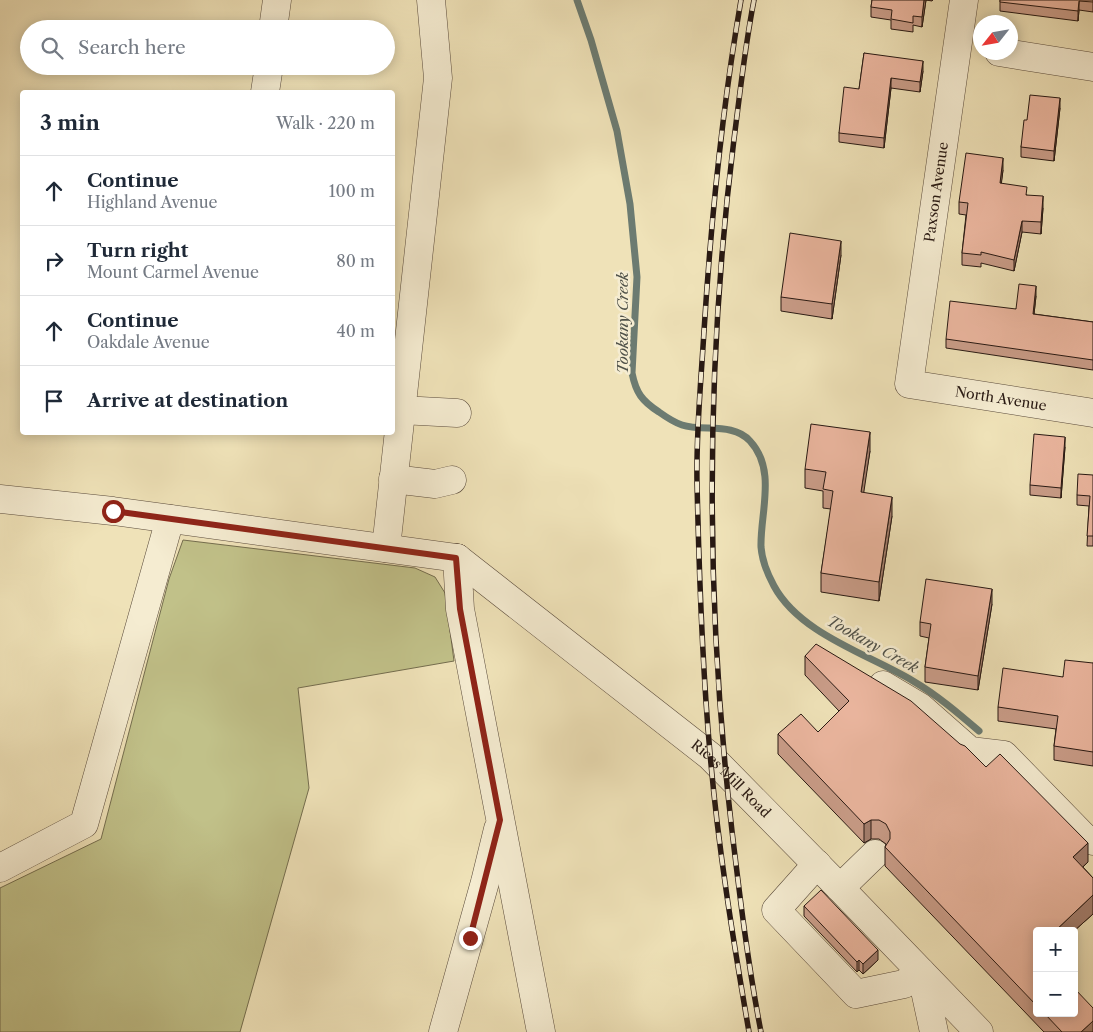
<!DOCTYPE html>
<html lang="en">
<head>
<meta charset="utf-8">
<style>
  body { margin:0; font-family:"Libre Caslon Text",serif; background:#f6f6f7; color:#1f2937 }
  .controls { position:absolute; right:15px; bottom:15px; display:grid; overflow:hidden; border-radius:5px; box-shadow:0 2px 12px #0003 }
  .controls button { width:45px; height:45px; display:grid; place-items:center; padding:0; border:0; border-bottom:1px solid #e0e1e3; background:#fff; color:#1f2937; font:25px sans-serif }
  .compass { position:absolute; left:973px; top:15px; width:45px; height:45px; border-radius:50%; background:#fff; box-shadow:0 2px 12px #0003; rotate:239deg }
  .stop { position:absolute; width:15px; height:15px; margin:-11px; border:4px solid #8f2418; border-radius:50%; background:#fff }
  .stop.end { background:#8f2418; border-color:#fff; box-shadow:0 1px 5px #0008 }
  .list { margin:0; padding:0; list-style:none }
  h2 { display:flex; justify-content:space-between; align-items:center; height:65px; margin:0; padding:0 20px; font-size:21px }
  h2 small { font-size:16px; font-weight:400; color:#747a83 }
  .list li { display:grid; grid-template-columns:32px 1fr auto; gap:15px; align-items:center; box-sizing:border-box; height:70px; padding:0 20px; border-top:1px solid #e0e1e3 }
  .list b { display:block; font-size:19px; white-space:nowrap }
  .list p { margin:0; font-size:16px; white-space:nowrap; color:#747a83 }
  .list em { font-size:16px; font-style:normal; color:#747a83 }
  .icon { flex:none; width:28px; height:28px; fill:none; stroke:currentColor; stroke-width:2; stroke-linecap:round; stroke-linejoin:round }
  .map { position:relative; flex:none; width:1093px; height:1032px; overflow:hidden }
  .search { position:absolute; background:#fff; box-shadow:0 2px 12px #0003; left:20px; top:20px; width:375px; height:55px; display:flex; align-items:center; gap:12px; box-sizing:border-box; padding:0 18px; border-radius:28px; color:#747a83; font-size:19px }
  .panel { position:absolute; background:#fff; box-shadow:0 2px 12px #0003; left:20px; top:90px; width:375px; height:345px; border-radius:5px }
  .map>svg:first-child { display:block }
  .green { fill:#c1c189; stroke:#746d4e }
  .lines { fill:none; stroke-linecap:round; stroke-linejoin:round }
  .stream { stroke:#6c7b71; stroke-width:7 }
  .minor-casing { stroke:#5a4b3c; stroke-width:29 }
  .minor { stroke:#f5ecd1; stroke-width:28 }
  .rail-casing { stroke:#281913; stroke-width:5.5 }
  .rail { stroke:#f5ecd1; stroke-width:4; stroke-dasharray:11; stroke-linecap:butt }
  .wall { fill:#ca9d89; stroke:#281913 }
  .shaded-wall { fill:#a47f6f; stroke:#281913 }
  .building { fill:#ebb69f; stroke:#281913 }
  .route { stroke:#8f2418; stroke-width:6 }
  .labels { text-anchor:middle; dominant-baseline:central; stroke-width:5; stroke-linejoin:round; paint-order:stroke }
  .street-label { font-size:14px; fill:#281913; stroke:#f5ecd1 }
  .water-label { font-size:15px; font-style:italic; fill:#50524a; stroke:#f5ecd1 }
</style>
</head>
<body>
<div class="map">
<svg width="1093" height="1032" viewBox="0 0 1093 1032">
  <rect width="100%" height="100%" fill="#efe2b8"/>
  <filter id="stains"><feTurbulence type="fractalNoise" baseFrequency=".004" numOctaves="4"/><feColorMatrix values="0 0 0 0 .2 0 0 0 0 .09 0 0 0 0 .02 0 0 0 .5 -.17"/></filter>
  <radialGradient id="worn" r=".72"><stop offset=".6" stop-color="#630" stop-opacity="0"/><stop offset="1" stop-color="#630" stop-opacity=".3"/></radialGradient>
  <path class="green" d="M 183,540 L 415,568 L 435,577 L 445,593 L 454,661 L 298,688 L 309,788 L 240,1032 L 0,1032 L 0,888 L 101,839 L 169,579 Z"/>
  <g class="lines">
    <path class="stream" d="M 577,0 L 591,40 L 617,131 L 630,204 L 637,277 L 632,373 C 636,393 642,401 659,412 C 666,417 673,422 682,425 C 703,432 733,422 750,441 C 777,470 760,513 761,547 C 762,560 768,575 774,586 C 800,634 868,654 913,681 C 937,695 958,713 979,731"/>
    <g class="minor-casing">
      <g id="minor">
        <path id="s1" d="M 964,0 L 909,384 L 1093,413"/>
        <path d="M 273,29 L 277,0"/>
        <path d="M 999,52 L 1093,67"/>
        <path d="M 265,92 L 269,66"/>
        <path d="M 401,410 L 457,413"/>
        <path d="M 393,479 L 435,484 L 452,480"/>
        <path d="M 0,499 L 113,511 L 457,558"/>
        <path d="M 386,548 L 438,78 L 431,0"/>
        <path id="s2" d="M 457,558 L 710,756 L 840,888 L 979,1032"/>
        <path d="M 457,558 L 460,609 L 541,1032"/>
        <path d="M 883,685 L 920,707 L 970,751 L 1004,755 L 1085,838 L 1093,841"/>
        <path d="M 817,864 L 776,910 L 856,994 L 904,984 L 921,972 L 934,1032"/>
        <path d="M 0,868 L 84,824 L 170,519"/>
        <path d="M 840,888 L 875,854"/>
        <path d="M 443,1032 L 485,882 L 498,829"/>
      </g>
    </g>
    <use href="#minor" class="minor"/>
    <g class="rail-casing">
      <g id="rail">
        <path d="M 741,0 C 722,110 711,220 704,331 C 701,382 696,432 697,482 C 699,573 702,664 710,753 C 718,847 733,939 749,1032"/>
        <path d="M 754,0 C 745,46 740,93 734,139 C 705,372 705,598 732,831 C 740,898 748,965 761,1032"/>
      </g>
    </g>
    <use href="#rail" class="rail"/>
  </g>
  <g class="wall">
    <path d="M 872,0 L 933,0 L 932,1 L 926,0 L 922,27 L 913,25 L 913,32 L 891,29 L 891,20 L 871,17 L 871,7 Z"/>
    <path d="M 1000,0 L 1093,0 L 1093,12 L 1079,10 L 1078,21 L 1000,11 Z"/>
    <path d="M 864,53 L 923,71 L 920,92 L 891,88 L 884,148 L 839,142 L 839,133 L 859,89 Z"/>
    <path d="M 1060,108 L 1054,161 L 1021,157 L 1021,147 L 1027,120 Z"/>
    <path d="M 1003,170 L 1001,184 L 1027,195 L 1043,208 L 1041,234 L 1022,232 L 1014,271 L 981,263 L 981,267 L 962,265 L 962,253 L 966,215 L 959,214 L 959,202 Z"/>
    <path d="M 841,255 L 832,319 L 781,311 L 781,297 Z"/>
    <path d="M 1036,296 L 1034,314 L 1093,322 L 1093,370 L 946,348 L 946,339 L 1016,309 Z"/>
    <path d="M 1065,447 L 1061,498 L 1030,495 L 1030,485 Z"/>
    <path d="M 870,451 L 863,492 L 892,516 L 879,601 L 821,592 L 821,573 L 831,509 L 823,508 L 823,491 L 805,488 L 805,469 Z"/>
    <path d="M 1093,475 L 1093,546 L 1087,546 L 1089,506 L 1077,505 L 1077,495 Z"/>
    <path d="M 992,604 L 978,690 L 925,682 L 925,667 L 929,638 L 920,636 L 920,622 Z"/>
    <path d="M 805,656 L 986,767 L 1088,862 L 1083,867 L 1093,878 L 1093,914 L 1074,931 L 1037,931 L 1037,1013 L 1074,1013 L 1093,1032 L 1044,1032 L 885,866 L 885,847 L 886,844 L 879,839 L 871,839 L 864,843 L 778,754 L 778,734 L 818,732 L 839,711 L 805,675 Z"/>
    <path d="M 1093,663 L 1093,766 L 1054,760 L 1054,746 L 1056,729 L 998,721 L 998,707 Z"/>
    <path d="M 804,906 L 878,960 L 863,974 L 859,970 L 857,972 L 804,916 Z"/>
  </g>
  <g class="shaded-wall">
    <path d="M 924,0 L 926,0 L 922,27 L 922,17 Z"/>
    <path d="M 1079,1 L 1079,10 L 1078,21 L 1078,11 Z"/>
    <path d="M 923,61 L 923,71 L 920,92 L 920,82 Z"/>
    <path d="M 891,78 L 891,88 L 884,148 L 884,138 Z"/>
    <path d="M 1060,98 L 1060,108 L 1054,161 L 1054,151 Z"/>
    <path d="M 1003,158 L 1003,170 L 1000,195 L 1000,183 Z"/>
    <path d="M 1043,196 L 1043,208 L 1041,234 L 1041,222 Z"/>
    <path d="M 1022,221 L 1022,232 L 1014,271 L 1014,260 Z"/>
    <path d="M 841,241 L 841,255 L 832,319 L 832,304 Z"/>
    <path d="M 1036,286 L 1036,296 L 1033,323 L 1033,314 Z"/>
    <path d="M 870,432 L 870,451 L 861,511 L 861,492 Z"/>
    <path d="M 1065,437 L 1065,447 L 1061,498 L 1061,488 Z"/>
    <path d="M 892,497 L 892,516 L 879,601 L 879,582 Z"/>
    <path d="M 992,589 L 992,604 L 978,690 L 978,676 Z"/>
    <path d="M 871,820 L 871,839 L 864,843 L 864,824 Z"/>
    <path d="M 1088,843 L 1088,862 L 1073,876 L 1073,857 Z"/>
    <path d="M 1093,895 L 1093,914 L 1074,931 L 1055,931 Z"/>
    <path d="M 878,950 L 878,960 L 863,974 L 863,964 Z"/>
    <path d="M 859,960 L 859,970 L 857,972 L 857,962 Z"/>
    <path d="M 1093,1021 L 1093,1032 L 1081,1032 Z"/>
  </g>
  <g class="building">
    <path d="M 872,0 L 924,0 L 922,17 L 913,16 L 913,23 L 891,19 L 892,10 L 871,7 Z"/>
    <path d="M 1000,0 L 1093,0 L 1093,2 L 1079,1 L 1078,11 L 1000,2 Z"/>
    <path d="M 864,53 L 923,61 L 920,82 L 891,78 L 884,138 L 839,133 L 844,87 L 859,89 Z"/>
    <path d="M 1030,95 L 1060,98 L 1054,151 L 1021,147 L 1024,120 L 1027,120 Z"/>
    <path d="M 966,153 L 1003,158 L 1000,183 L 1027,187 L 1026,195 L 1043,196 L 1041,222 L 1022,221 L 1014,260 L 981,252 L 981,255 L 962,253 L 968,203 L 959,202 Z"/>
    <path d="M 790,233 L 841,241 L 832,304 L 781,297 Z"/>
    <path d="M 1019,284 L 1036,286 L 1033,314 L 1093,322 L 1093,360 L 946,339 L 950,301 L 1016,309 Z"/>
    <path d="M 811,424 L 870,432 L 861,492 L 892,497 L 879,582 L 821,573 L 833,491 L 823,489 L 826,472 L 805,469 Z"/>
    <path d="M 1034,434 L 1065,437 L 1061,488 L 1030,485 Z"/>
    <path d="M 1078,474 L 1093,475 L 1093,536 L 1087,536 L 1090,496 L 1077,495 Z"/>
    <path d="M 926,579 L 992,589 L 978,676 L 925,667 L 931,624 L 920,622 Z"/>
    <path d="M 816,644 L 911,701 L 960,744 L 965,746 L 986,767 L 1000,754 L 1088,843 L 1073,857 L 1093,878 L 1093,895 L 1055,931 L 1037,931 L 1037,1006 L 885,847 L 890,839 L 890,832 L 886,824 L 879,820 L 871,820 L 864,824 L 778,734 L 801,714 L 818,732 L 849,701 L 805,656 Z"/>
    <path d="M 1065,660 L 1093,663 L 1093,752 L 1054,746 L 1058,716 L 998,707 L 1003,668 L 1063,677 Z"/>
    <path d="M 821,890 L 878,950 L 863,964 L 859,960 L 857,962 L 804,906 Z"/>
    <path d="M 1074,988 L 1093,1008 L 1093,1021 L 1081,1032 L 1062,1032 L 1044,1013 L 1074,1013 Z"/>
  </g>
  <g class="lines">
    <path class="route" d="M 113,511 L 456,558 L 460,609 L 500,820 L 470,938"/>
  </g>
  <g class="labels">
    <g class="street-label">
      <text transform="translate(936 192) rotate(-82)">Paxson Avenue</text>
      <text stroke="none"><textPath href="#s1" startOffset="481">North Avenue</textPath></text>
      <text stroke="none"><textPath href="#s2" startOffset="352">Rices Mill Road</textPath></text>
    </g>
    <g class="water-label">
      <text transform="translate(622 323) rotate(-90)">Tookany Creek</text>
      <text transform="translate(873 644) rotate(29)">Tookany Creek</text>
    </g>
  </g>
  <rect width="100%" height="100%" filter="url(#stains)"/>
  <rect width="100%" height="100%" fill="url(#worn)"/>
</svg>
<div class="controls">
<button>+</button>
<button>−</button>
</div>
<svg class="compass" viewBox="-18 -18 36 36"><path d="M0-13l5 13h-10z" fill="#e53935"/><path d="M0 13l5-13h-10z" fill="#747a83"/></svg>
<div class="stop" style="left:113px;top:511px"></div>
<div class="stop end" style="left:470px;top:938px"></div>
<div class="search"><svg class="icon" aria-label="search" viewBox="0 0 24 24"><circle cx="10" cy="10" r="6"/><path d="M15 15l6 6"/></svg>Search here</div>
<section class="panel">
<h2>3 min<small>Walk · 220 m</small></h2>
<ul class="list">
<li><svg class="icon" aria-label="ahead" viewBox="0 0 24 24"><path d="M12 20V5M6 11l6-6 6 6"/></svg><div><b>Continue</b><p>Highland Avenue</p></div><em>100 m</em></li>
<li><svg class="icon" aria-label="right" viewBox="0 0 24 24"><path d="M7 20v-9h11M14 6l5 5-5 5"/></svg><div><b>Turn right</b><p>Mount Carmel Avenue</p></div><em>80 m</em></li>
<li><svg class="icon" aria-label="ahead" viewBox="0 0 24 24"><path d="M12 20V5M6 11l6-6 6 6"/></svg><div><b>Continue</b><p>Oakdale Avenue</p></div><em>40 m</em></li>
<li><svg class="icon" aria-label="arrive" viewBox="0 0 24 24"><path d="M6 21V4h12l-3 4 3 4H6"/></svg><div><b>Arrive at destination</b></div></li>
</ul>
</section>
</div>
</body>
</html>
